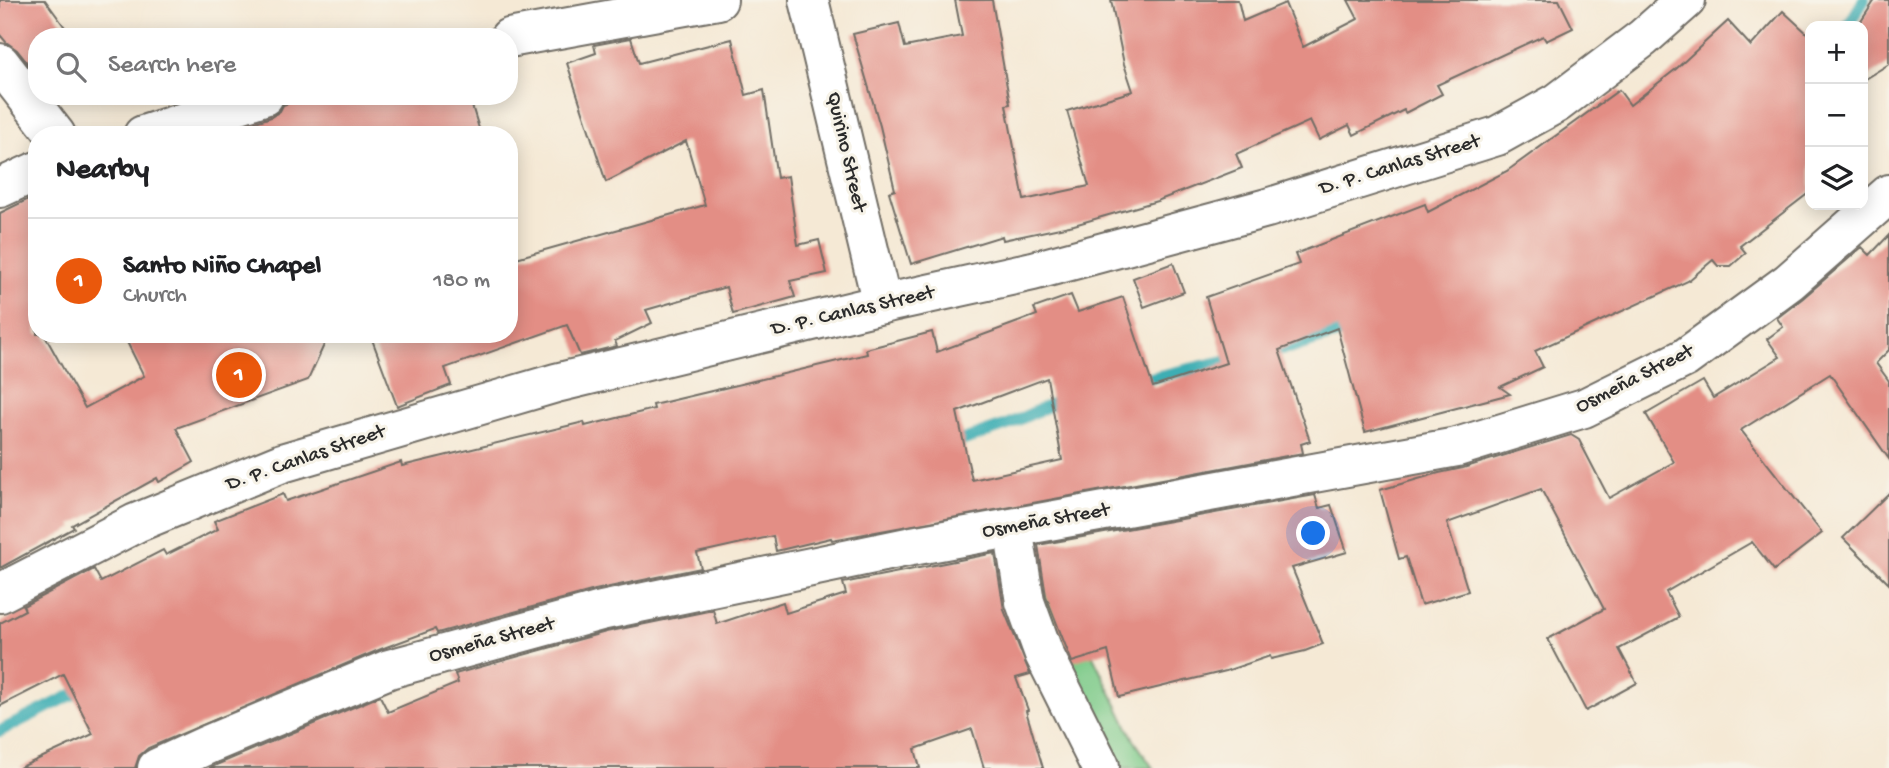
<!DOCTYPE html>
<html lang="en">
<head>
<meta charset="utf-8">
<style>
  body { margin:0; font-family:"Gochi Hand",sans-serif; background:#f2f2f2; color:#202124 }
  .controls { position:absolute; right:21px; top:21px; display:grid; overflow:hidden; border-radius:14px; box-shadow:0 4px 18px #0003 }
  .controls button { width:63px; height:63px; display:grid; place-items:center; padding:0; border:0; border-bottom:2px solid #e0e0e0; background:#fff; color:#202124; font:35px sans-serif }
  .you { position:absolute; left:1314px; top:534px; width:24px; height:24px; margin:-18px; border:5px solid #fff; border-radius:50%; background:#1a73e8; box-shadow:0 0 0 10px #1a73e833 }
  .badge { display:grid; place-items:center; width:46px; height:46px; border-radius:50%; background:#ea580c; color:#fff; font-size:23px; font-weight:700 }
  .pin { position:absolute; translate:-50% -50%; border:4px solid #fff; box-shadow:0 2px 7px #0006 }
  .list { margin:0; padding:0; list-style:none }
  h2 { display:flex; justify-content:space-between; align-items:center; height:91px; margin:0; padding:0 28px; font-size:30px }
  h2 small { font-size:23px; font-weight:400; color:#757577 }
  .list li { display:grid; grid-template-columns:46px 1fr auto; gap:21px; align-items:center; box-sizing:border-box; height:126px; padding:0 28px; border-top:2px solid #e0e0e0 }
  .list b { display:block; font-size:26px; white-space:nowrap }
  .list p { margin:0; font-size:23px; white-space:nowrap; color:#757577 }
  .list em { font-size:23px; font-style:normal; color:#757577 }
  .icon { flex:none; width:38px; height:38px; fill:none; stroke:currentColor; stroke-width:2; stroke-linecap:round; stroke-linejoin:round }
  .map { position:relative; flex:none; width:1889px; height:768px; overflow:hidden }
  .search { position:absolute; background:#fff; box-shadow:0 4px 18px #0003; left:28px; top:28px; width:490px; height:77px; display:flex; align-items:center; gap:18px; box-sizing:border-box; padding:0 24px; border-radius:28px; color:#757577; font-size:26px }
  .panel { position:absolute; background:#fff; box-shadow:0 4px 18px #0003; left:28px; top:126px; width:490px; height:217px; border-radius:28px }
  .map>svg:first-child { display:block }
  .green { fill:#7dca89; stroke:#547a5a; stroke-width:2 }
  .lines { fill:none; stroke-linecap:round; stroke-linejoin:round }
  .stream { stroke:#3caeb4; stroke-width:12 }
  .building { fill:#e38e85; fill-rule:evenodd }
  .minor-casing { stroke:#726e66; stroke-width:42 }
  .major-casing { stroke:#726e66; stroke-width:42 }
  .minor { stroke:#fff; stroke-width:38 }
  .major { stroke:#fff; stroke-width:38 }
  .labels { text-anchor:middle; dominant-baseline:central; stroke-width:6; stroke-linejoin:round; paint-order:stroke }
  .street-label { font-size:21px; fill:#2b2b2b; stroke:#f7f3e8 }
</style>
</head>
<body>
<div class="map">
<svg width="1889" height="768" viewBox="0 0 1889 768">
  <rect width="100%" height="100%" fill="#f7f3e8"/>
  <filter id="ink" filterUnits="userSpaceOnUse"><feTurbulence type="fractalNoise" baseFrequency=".0143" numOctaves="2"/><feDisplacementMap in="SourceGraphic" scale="14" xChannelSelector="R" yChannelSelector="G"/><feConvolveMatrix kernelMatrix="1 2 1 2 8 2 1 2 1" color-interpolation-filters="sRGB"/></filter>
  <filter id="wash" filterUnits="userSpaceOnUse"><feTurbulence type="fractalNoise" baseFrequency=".00686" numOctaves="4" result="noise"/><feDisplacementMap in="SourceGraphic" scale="28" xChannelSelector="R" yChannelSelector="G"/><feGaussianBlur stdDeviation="1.57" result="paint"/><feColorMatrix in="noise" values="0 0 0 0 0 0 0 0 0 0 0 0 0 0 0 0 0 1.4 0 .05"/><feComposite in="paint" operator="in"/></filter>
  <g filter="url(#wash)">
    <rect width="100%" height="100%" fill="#f5e9d5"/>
    <path class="green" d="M 1043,553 L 1134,740 L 1153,768 L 1088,768 L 1011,561 Z"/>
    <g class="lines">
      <g class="stream">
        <path d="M 1848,26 L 1864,0"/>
        <path d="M 1273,350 L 1294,347 L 1353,329"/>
        <path d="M 1137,381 L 1242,357"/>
        <path d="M 949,445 L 1007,425 L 1065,398"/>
        <path d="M 0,731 L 88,687"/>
      </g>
    </g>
    <g id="blocks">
      <g class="building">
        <path d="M 0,0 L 45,0 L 72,37 L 37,37 L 37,75 L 17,50 L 6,42 L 0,35 Z"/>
        <path d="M 955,0 L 992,0 L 1010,104 L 1006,105 L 1024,200 L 1089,186 L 1067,111 L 1133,91 L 1124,64 L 1111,0 L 1238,0 L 1243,21 L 1285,3 L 1303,47 L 1358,19 L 1348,0 L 1559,0 L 1573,28 L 1546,41 L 1543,36 L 1437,85 L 1442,94 L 1405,113 L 1404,110 L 1354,135 L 1349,125 L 1319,140 L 1310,121 L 1236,154 L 1242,168 L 1157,201 L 1074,225 L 1003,240 L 1002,236 L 911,264 L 889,192 L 895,190 L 880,126 L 853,34 L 899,23 L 905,47 L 962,36 Z"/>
        <path d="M 1875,0 L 1889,0 L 1889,64 L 1863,80 L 1863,26 L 1858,26 Z"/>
        <path d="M 1783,11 L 1810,36 L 1810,192 L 1740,246 L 1746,253 L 1731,266 L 1718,266 L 1713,260 L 1688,281 L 1535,351 L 1543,367 L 1500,387 L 1510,394 L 1365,432 L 1337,328 L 1279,350 L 1310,441 L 1301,444 L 1303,453 L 832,540 L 831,538 L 776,551 L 773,536 L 697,553 L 701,568 L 595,590 L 437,633 L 435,629 L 381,649 L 148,748 L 139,756 L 135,768 L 19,768 L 93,734 L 63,674 L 0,706 L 0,623 L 25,610 L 23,606 L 94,569 L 101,582 L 163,550 L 166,555 L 218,529 L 214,521 L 283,494 L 286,501 L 401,462 L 402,466 L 584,422 L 585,426 L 654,409 L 653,405 L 867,354 L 866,349 L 932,332 L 937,352 L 1037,315 L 1034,308 L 1071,295 L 1078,312 L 1123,297 L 1153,387 L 1226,363 L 1206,297 L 1299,264 L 1295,254 L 1425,204 L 1428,212 L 1507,171 L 1619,90 L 1630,105 L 1676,69 L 1728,21 L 1751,46 ZM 1047,378 L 1062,460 L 972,480 L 957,412 Z"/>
        <path d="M 631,38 L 639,63 L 732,39 L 746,95 L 764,90 L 777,178 L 788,176 L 798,245 L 819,240 L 827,273 L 790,281 L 795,297 L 733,314 L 726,287 L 646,310 L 652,323 L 615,341 L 617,346 L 580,355 L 567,325 L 445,368 L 451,385 L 397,406 L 370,334 L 509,334 L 509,260 L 705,205 L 686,141 L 606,182 L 567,63 L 596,53 L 594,45 Z"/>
        <path d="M 309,96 L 469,96 L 481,135 L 215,135 L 271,117 L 280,111 L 283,105 Z"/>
        <path d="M 37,195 L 37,334 L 44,334 L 85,408 L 144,376 L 123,334 L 329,334 L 308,380 L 176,428 L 194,462 L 159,482 L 157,478 L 72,525 L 74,528 L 0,568 L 0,213 Z"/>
        <path d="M 1889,235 L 1889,350 L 1876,363 L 1889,381 L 1889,459 L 1830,374 L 1741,430 L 1822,533 L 1774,570 L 1752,542 L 1666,592 L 1679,617 L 1619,649 L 1637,683 L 1586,711 L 1548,639 L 1604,609 L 1541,489 L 1447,523 L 1468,591 L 1421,605 L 1406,557 L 1399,559 L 1380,490 L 1439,473 L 1463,468 L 1571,435 L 1579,440 L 1609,498 L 1674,462 L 1646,414 L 1703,381 L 1713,398 L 1780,357 L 1767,339 L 1783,327 L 1777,318 L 1803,298 L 1862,247 L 1870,255 Z"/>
        <path d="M 1173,263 L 1184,292 L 1144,307 L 1133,278 Z"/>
        <path d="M 1889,493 L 1889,584 L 1843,538 Z"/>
        <path d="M 1315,495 L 1319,508 L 1331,505 L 1347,552 L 1292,568 L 1323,644 L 1305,651 L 1271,659 L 1270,656 L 1226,671 L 1119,697 L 1108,651 L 1072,662 L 1046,596 L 1038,545 Z"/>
        <path d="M 995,553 L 1004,610 L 1030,674 L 1016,678 L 1028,710 L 1026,711 L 1043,768 L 984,768 L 972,729 L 915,749 L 920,768 L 209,768 L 380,696 L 388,712 L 458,683 L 455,674 L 606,632 L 713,610 L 717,624 L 783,602 L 786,613 L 846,594 L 843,583 Z"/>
      </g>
    </g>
  </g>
  <g filter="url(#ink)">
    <use href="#blocks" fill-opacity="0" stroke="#726e66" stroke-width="2"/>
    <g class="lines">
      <g class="minor-casing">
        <g id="minor">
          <path d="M 809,0 L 882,304"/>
          <path d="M 509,38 L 718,0"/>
          <path d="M 0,63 L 56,135"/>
          <path d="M 143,135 L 264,96"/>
          <path d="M 0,188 L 37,171"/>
          <path d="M 1013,528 L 1025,602 L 1044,654 L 1100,766"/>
          <path d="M 157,768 L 207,745 L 389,669 L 601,611 L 912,546 L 1457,447 L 1584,408 L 1685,358 L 1789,282 L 1889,194"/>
        </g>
      </g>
      <g class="major-casing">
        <path id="major" d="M 0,593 L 136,523 L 282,463 L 556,383 L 882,304 L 1033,271 L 1267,208 L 1497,136 L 1557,103 L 1643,38 L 1686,0"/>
      </g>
      <use href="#minor" class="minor"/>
      <use href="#major" class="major"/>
    </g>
  </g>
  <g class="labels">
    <g class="street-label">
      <text transform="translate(845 152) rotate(77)">Quirino Street</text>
      <text transform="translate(1400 166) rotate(-17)">D. P. Canlas Street</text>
      <text transform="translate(853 312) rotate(-13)">D. P. Canlas Street</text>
      <text transform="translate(1635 380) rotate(-27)">Osmeña Street</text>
      <text transform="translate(306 459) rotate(-19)">D. P. Canlas Street</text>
      <text transform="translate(1046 522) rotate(-10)">Osmeña Street</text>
      <text transform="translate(492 641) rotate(-15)">Osmeña Street</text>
    </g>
  </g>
</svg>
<div class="controls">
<button>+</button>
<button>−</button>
<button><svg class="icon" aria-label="layers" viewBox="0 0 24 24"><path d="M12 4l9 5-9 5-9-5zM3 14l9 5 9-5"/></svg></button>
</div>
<div class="you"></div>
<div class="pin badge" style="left:239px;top:375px">1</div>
<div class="search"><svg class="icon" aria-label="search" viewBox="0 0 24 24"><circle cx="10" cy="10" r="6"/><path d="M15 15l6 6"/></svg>Search here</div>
<section class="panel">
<h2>Nearby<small></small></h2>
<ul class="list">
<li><span class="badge">1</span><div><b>Santo Niño Chapel</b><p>Church</p></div><em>180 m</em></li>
</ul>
</section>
</div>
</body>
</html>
